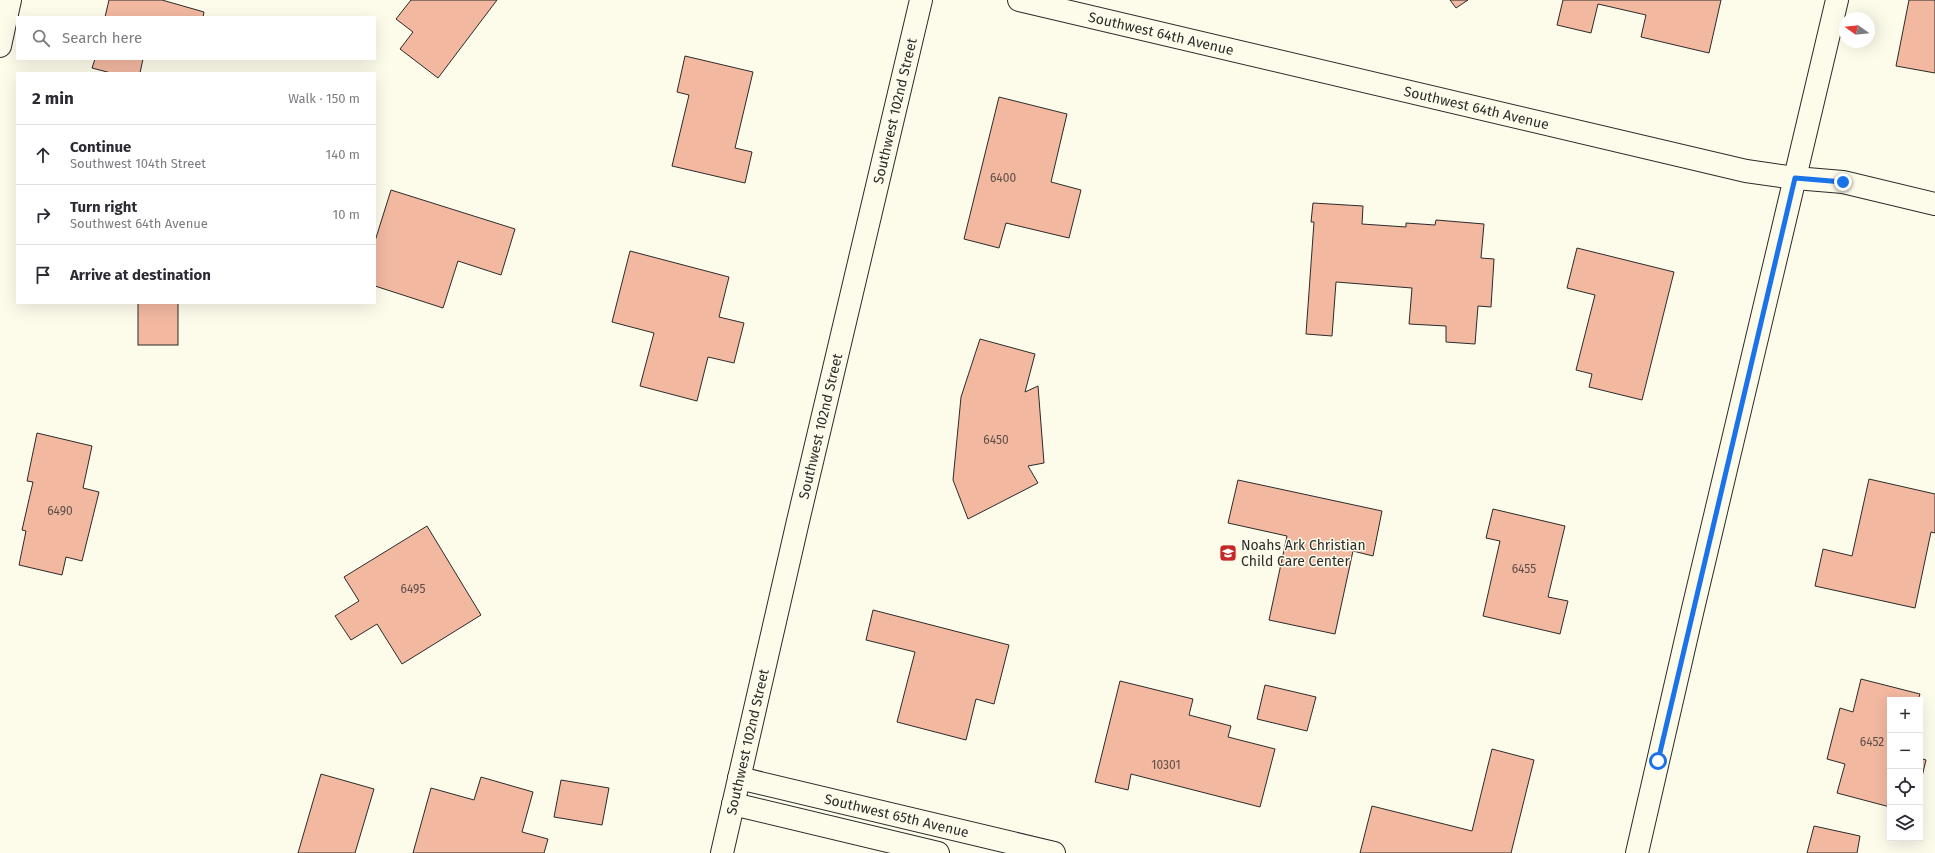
<!DOCTYPE html>
<html lang="en">
<head>
<meta charset="utf-8">
<style>
  body { margin:0; font-family:"Fira Sans",sans-serif; background:#f2f2f3; color:#2b2b33 }
  .controls { position:absolute; right:12px; bottom:12px; display:grid; overflow:hidden; border-radius:0px; box-shadow:0 4px 16px #0002 }
  .controls button { width:36px; height:36px; display:grid; place-items:center; padding:0; border:0; border-bottom:1px solid #e1e1e2; background:#fff; color:#2b2b33; font:20px sans-serif }
  .compass { position:absolute; left:1839px; top:12px; width:36px; height:36px; border-radius:50%; background:#fff; box-shadow:0 4px 16px #0002; rotate:285deg }
  .stop { position:absolute; width:12px; height:12px; margin:-9px; border:3px solid #1a73e8; border-radius:50%; background:#fff }
  .stop.end { background:#1a73e8; border-color:#fff; box-shadow:0 1px 4px #0008 }
  .list { margin:0; padding:0; list-style:none }
  h2 { display:flex; justify-content:space-between; align-items:center; height:52px; margin:0; padding:0 16px; font-size:17px }
  h2 small { font-size:13px; font-weight:400; color:#7c7c81 }
  .list li { display:grid; grid-template-columns:26px 1fr auto; gap:12px; align-items:center; box-sizing:border-box; height:60px; padding:0 16px; border-top:1px solid #e1e1e2 }
  .list b { display:block; font-size:15px; white-space:nowrap }
  .list p { margin:0; font-size:13px; white-space:nowrap; color:#7c7c81 }
  .list em { font-size:13px; font-style:normal; color:#7c7c81 }
  .icon { flex:none; width:22px; height:22px; fill:none; stroke:currentColor; stroke-width:2; stroke-linecap:round; stroke-linejoin:round }
  .map { position:relative; flex:none; width:1935px; height:853px; overflow:hidden }
  .search { position:absolute; background:#fff; box-shadow:0 4px 16px #0002; left:16px; top:16px; width:360px; height:44px; display:flex; align-items:center; gap:10px; box-sizing:border-box; padding:0 14px; border-radius:0px; color:#7c7c81; font-size:15px }
  .panel { position:absolute; background:#fff; box-shadow:0 4px 16px #0002; left:16px; top:72px; width:360px; height:232px; border-radius:0px }
  .map>svg:first-child { display:block }
  .building { fill:#f2b8a0; stroke:#2b2b2b }
  .lines { fill:none; stroke-linecap:round; stroke-linejoin:round }
  .street-casing { stroke:#2b2b2b; stroke-width:24 }
  .secondary-casing { stroke:#2b2b2b; stroke-width:24 }
  .street { stroke:#fdfbea; stroke-width:22 }
  .secondary { stroke:#fdfbea; stroke-width:22 }
  .route { stroke:#1a73e8; stroke-width:5 }
  .labels { text-anchor:middle; dominant-baseline:central; stroke-width:3; stroke-linejoin:round; paint-order:stroke }
  .number-label { font-size:12px; fill:#5d4e48 }
  .street-label { font-size:14px; fill:#2b2b2b; stroke:#fdfbea }
  .poi-label { font-size:14px; fill:#2b2b2b; stroke:#fdfbea; text-anchor:start }
</style>
</head>
<body>
<div class="map">
<svg width="1935" height="853" viewBox="0 0 1935 853">
  <rect width="100%" height="100%" fill="#fdfbea"/>
  <g class="building">
    <path d="M 109,0 L 162,0 L 204,12 L 203,17 L 105,17 Z"/>
    <path d="M 411,0 L 497,0 L 438,78 L 400,49 L 413,32 L 396,19 Z"/>
    <path d="M 1450,0 L 1468,0 L 1456,8 Z"/>
    <path d="M 1563,0 L 1721,0 L 1709,53 L 1641,37 L 1646,15 L 1598,4 L 1591,33 L 1557,25 Z"/>
    <path d="M 1909,0 L 1935,0 L 1935,73 L 1896,66 Z"/>
    <path d="M 685,56 L 753,72 L 735,148 L 752,152 L 745,183 L 672,166 L 689,95 L 677,92 Z"/>
    <path d="M 95,59 L 143,59 L 140,73 L 111,73 L 92,68 Z"/>
    <path d="M 999,97 L 1067,114 L 1051,182 L 1081,190 L 1069,238 L 1006,223 L 999,248 L 964,239 Z"/>
    <path d="M 391,190 L 515,229 L 501,275 L 458,261 L 443,308 L 375,286 L 375,241 Z"/>
    <path d="M 1313,203 L 1363,206 L 1362,224 L 1406,227 L 1406,223 L 1435,225 L 1436,220 L 1484,224 L 1481,258 L 1494,259 L 1491,307 L 1478,306 L 1475,344 L 1446,342 L 1446,326 L 1409,324 L 1412,288 L 1336,282 L 1332,336 L 1306,334 L 1314,222 L 1311,222 Z"/>
    <path d="M 1577,248 L 1674,272 L 1642,400 L 1589,387 L 1592,374 L 1576,370 L 1595,295 L 1567,288 Z"/>
    <path d="M 630,251 L 729,277 L 719,317 L 744,323 L 734,363 L 708,357 L 697,401 L 640,386 L 654,333 L 612,322 Z"/>
    <rect x="138" y="303" width="40" height="42"/>
    <path d="M 980,339 L 1035,354 L 1025,392 L 1038,386 L 1044,463 L 1028,466 L 1038,483 L 968,519 L 953,480 L 961,397 Z"/>
    <path d="M 37,433 L 92,446 L 83,488 L 99,492 L 82,561 L 66,557 L 62,575 L 19,565 L 26,531 L 22,530 L 33,482 L 27,481 Z"/>
    <path d="M 1869,479 L 1935,494 L 1935,533 L 1931,532 L 1915,608 L 1815,586 L 1823,549 L 1852,556 Z"/>
    <path d="M 1238,480 L 1382,511 L 1373,556 L 1353,551 L 1335,634 L 1269,620 L 1287,536 L 1228,523 Z"/>
    <path d="M 1493,509 L 1565,526 L 1548,597 L 1568,601 L 1560,634 L 1483,616 L 1500,541 L 1486,538 Z"/>
    <path d="M 427,526 L 481,615 L 402,664 L 377,624 L 351,640 L 335,616 L 359,601 L 344,577 Z"/>
    <path d="M 873,610 L 1009,645 L 994,704 L 976,699 L 966,740 L 897,722 L 915,652 L 866,640 Z"/>
    <path d="M 1861,679 L 1920,694 L 1918,700 L 1890,700 L 1890,807 L 1837,793 L 1845,764 L 1827,759 L 1840,708 L 1853,712 Z"/>
    <path d="M 1120,681 L 1193,699 L 1189,715 L 1231,726 L 1228,737 L 1275,749 L 1260,807 L 1131,774 L 1128,790 L 1095,782 Z"/>
    <path d="M 1265,685 L 1316,697 L 1307,731 L 1257,719 Z"/>
    <path d="M 1492,749 L 1534,760 L 1511,853 L 1360,853 L 1372,806 L 1472,831 Z"/>
    <path d="M 1920,758 L 1926,760 L 1920,785 Z"/>
    <path d="M 321,774 L 374,789 L 355,853 L 298,853 Z"/>
    <path d="M 481,777 L 533,792 L 522,832 L 548,839 L 544,853 L 413,853 L 431,788 L 474,800 Z"/>
    <path d="M 561,780 L 609,788 L 602,825 L 554,817 Z"/>
    <path d="M 1814,826 L 1860,836 L 1857,853 L 1807,853 Z"/>
  </g>
  <g class="lines">
    <g class="street-casing">
      <g id="street">
        <path id="s1" d="M 1019,0 L 1746,171 L 1795,178 L 1843,182 L 1935,204"/>
        <path d="M 0,46 L 10,0"/>
        <path id="s2" d="M 739,778 L 1054,853"/>
        <path d="M 733,804 L 938,853"/>
        <path id="s3" d="M 722,853 L 798,521 L 921,0"/>
      </g>
    </g>
    <g class="secondary-casing">
      <path id="secondary" d="M 1637,853 L 1692,613 L 1837,0"/>
    </g>
    <use href="#street" class="street"/>
    <use href="#secondary" class="secondary"/>
  </g>
  <g class="lines">
    <path class="route" d="M 1658,761 L 1795,178 L 1843,182"/>
  </g>
  <defs>
    <g id="school-square" transform="scale(0.9)"><rect x="-9" y="-9" width="18" height="18" rx="4" fill="#c62828" stroke="#fdfbea"/><path d="M0-5L7-2L0 1L-7-2ZM-4 1L0 2.5L4 1V4Q0 6-4 4Z" fill="#fff"/></g>
  </defs>
  <g fill-rule="evenodd">
    <use href="#school-square" x="1228" y="553"/>
  </g>
  <g class="labels">
    <g class="number-label">
      <text x="1003" y="178">6400</text>
      <text x="996" y="440">6450</text>
      <text x="60" y="511">6490</text>
      <text x="1524" y="569">6455</text>
      <text x="413" y="589">6495</text>
      <text x="1872" y="742">6452</text>
      <text x="1166" y="765">10301</text>
    </g>
    <g class="street-label">
      <text stroke="none"><textPath href="#s1" startOffset="146">Southwest 64th Avenue</textPath></text>
      <text stroke="none"><textPath href="#s1" startOffset="470">Southwest 64th Avenue</textPath></text>
      <text stroke="none"><textPath href="#s3" startOffset="762">Southwest 102nd Street</textPath></text>
      <text stroke="none"><textPath href="#s3" startOffset="438">Southwest 102nd Street</textPath></text>
      <text stroke="none"><textPath href="#s3" startOffset="114">Southwest 102nd Street</textPath></text>
      <text stroke="none"><textPath href="#s2" startOffset="162">Southwest 65th Avenue</textPath></text>
    </g>
    <g class="poi-label">
      <text x="1241" y="545">Noahs Ark Christian<tspan x="1241" dy="16">Child Care Center</tspan></text>
    </g>
  </g>
</svg>
<div class="controls">
<button>+</button>
<button>−</button>
<button><svg class="icon" aria-label="locate" viewBox="0 0 24 24"><circle cx="12" cy="12" r="6"/><path d="M12 2v4M12 18v4M2 12h4M18 12h4"/></svg></button>
<button><svg class="icon" aria-label="layers" viewBox="0 0 24 24"><path d="M12 4l9 5-9 5-9-5zM3 14l9 5 9-5"/></svg></button>
</div>
<svg class="compass" viewBox="-18 -18 36 36"><path d="M0-13l5 13h-10z" fill="#e53935"/><path d="M0 13l5-13h-10z" fill="#7c7c81"/></svg>
<div class="stop" style="left:1658px;top:761px"></div>
<div class="stop end" style="left:1843px;top:182px"></div>
<div class="search"><svg class="icon" aria-label="search" viewBox="0 0 24 24"><circle cx="10" cy="10" r="6"/><path d="M15 15l6 6"/></svg>Search here</div>
<section class="panel">
<h2>2 min<small>Walk · 150 m</small></h2>
<ul class="list">
<li><svg class="icon" aria-label="ahead" viewBox="0 0 24 24"><path d="M12 20V5M6 11l6-6 6 6"/></svg><div><b>Continue</b><p>Southwest 104th Street</p></div><em>140 m</em></li>
<li><svg class="icon" aria-label="right" viewBox="0 0 24 24"><path d="M7 20v-9h11M14 6l5 5-5 5"/></svg><div><b>Turn right</b><p>Southwest 64th Avenue</p></div><em>10 m</em></li>
<li><svg class="icon" aria-label="arrive" viewBox="0 0 24 24"><path d="M6 21V4h12l-3 4 3 4H6"/></svg><div><b>Arrive at destination</b></div></li>
</ul>
</section>
</div>
</body>
</html>
